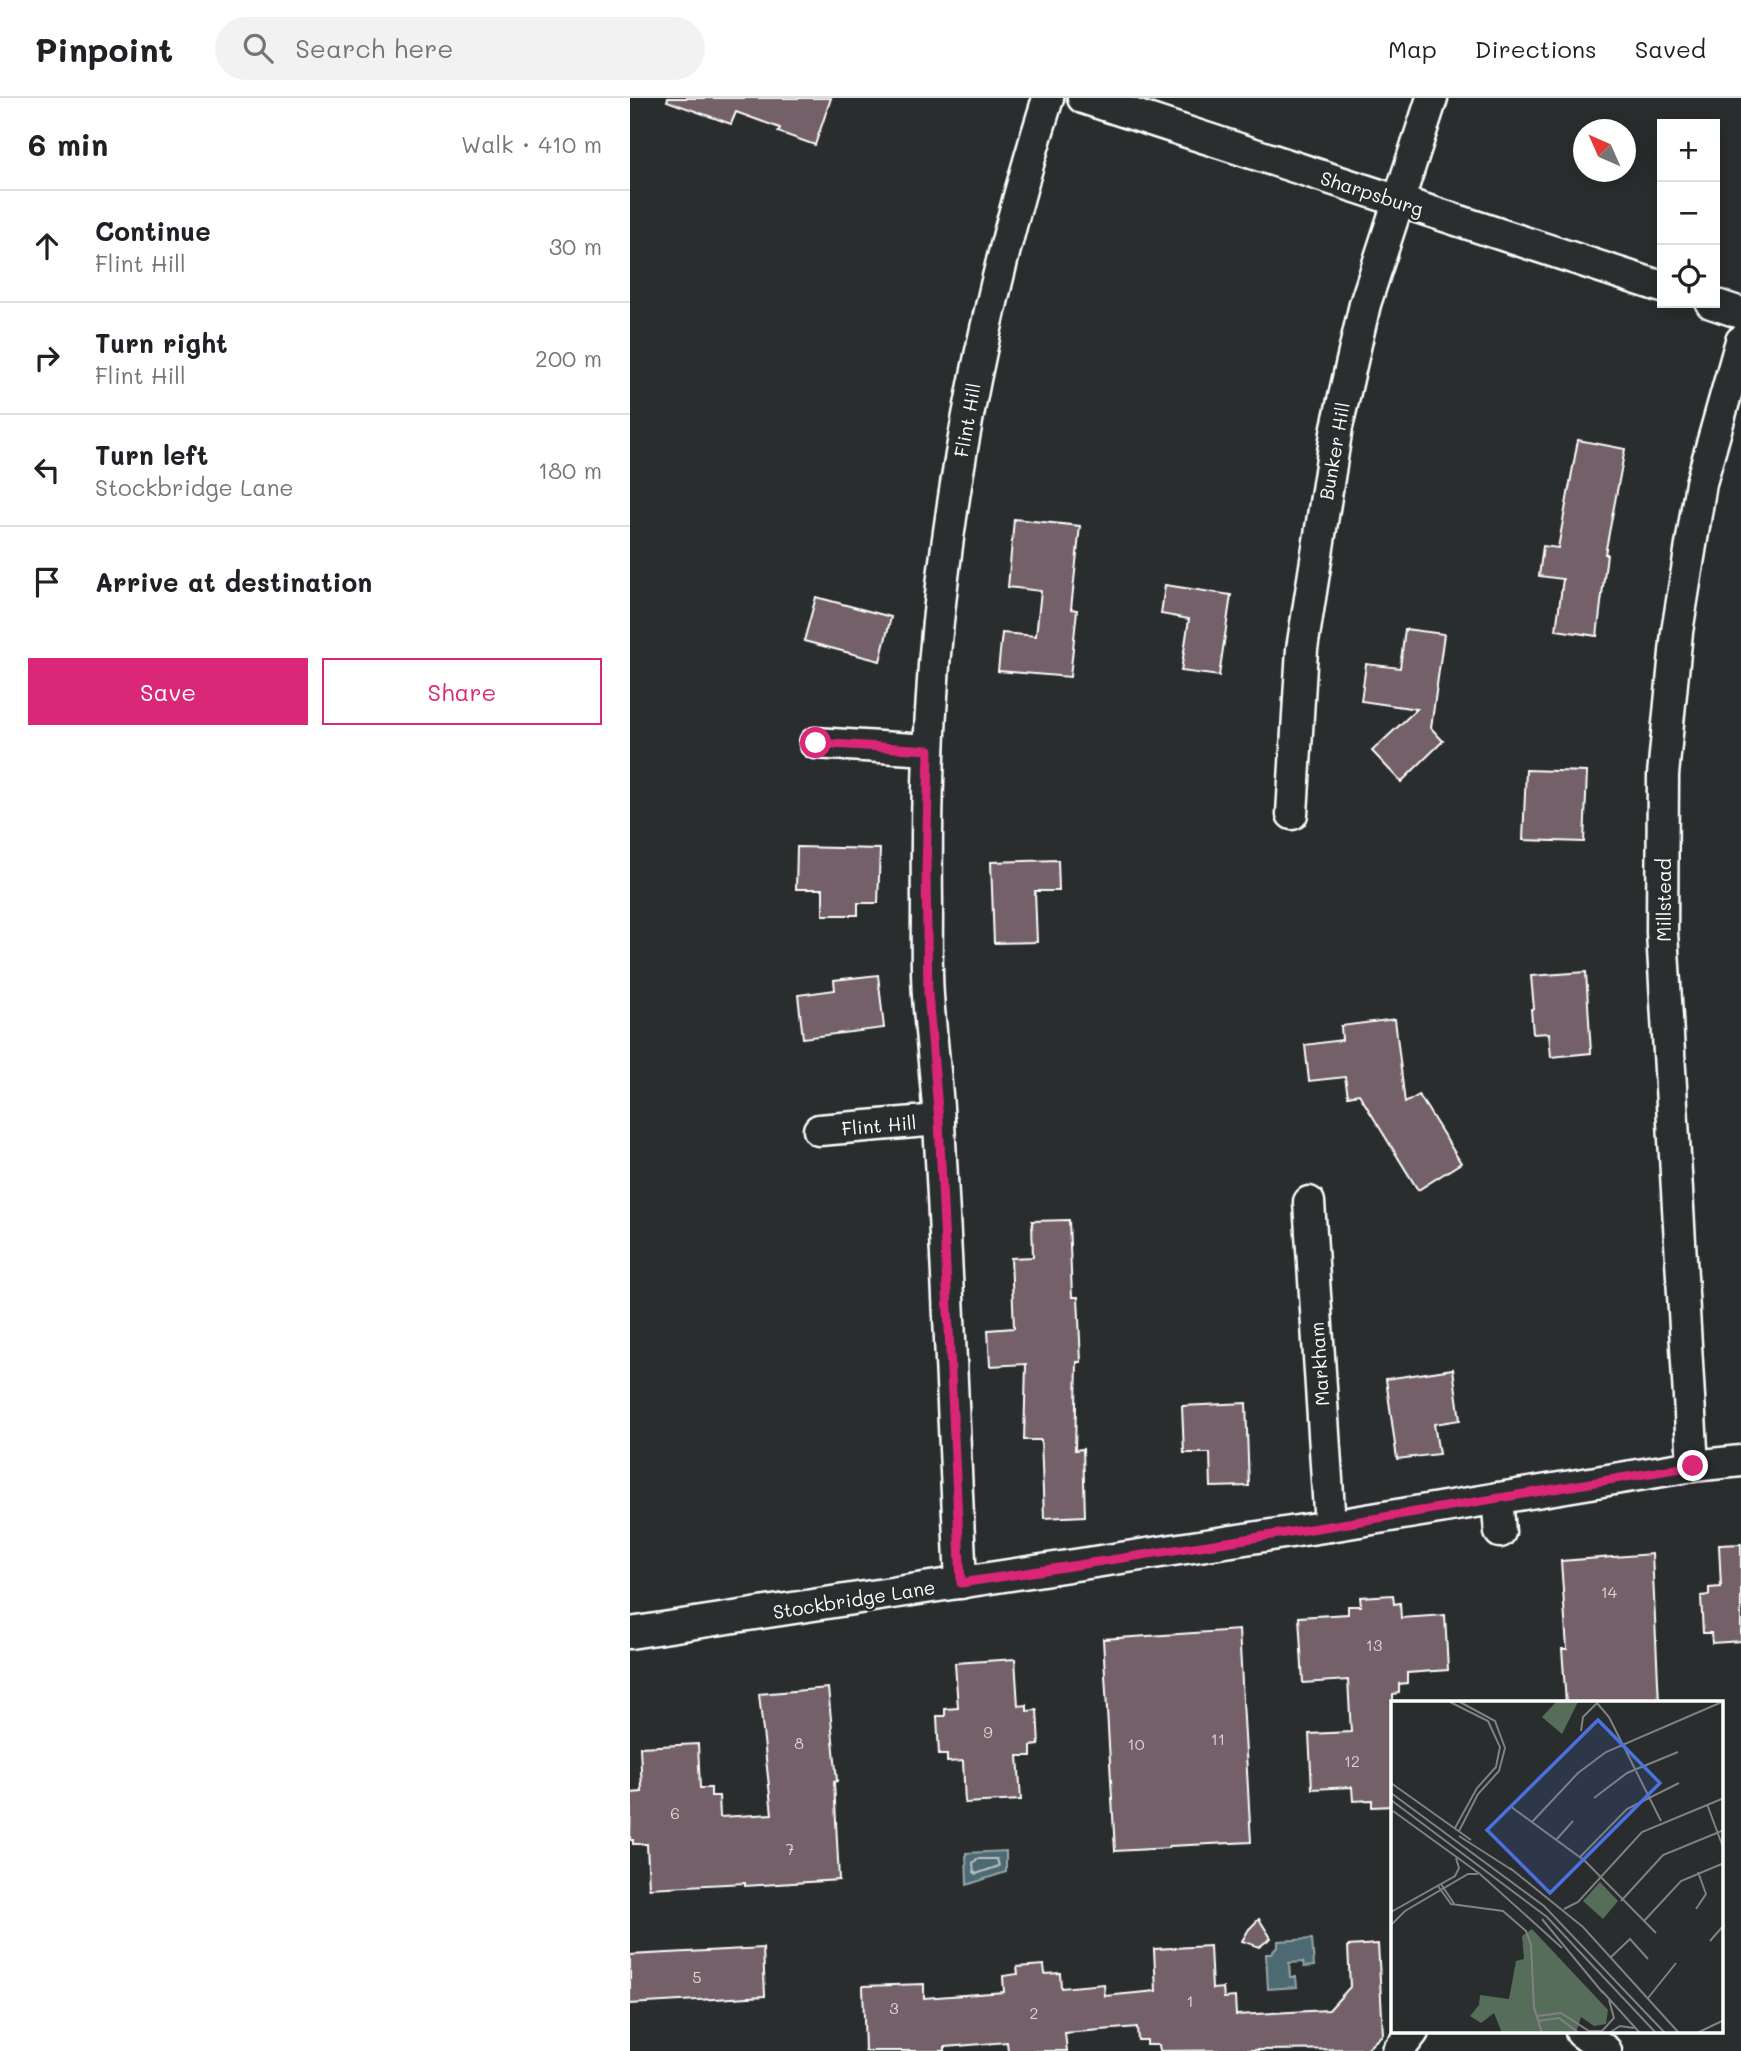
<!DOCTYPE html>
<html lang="en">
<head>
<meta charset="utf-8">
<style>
  body { margin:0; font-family:Mali,sans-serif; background:#f2f2f2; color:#202124 }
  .controls { position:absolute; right:21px; top:21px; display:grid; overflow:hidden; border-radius:0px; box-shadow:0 4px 18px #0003 }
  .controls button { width:63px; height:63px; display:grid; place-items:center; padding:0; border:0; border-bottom:2px solid #e0e0e0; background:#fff; color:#202124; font:35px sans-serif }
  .compass { position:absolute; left:943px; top:21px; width:63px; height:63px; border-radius:50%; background:#fff; box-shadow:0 4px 18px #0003; rotate:315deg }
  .stop { position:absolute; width:21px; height:21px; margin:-16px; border:5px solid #db2777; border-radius:50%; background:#fff }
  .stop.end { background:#db2777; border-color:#fff; box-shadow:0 2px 7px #0008 }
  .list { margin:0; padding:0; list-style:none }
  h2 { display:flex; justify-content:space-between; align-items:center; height:91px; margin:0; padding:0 28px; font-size:30px }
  h2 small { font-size:23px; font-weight:400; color:#757577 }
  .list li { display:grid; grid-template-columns:46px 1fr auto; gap:21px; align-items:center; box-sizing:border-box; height:112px; padding:0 28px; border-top:2px solid #e0e0e0 }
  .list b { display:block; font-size:26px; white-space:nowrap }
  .list p { margin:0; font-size:23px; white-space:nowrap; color:#757577 }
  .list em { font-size:23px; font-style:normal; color:#757577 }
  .actions { display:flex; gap:14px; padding:21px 28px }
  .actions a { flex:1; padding:16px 0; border:2px solid #db2777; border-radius:0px; text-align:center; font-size:24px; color:#db2777 }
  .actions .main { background:#db2777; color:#fff }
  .icon { flex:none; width:38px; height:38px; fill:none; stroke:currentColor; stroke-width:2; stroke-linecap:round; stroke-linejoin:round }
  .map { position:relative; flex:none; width:1111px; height:1953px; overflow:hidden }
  header { display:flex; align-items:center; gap:42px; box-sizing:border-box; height:98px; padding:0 35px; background:#fff; border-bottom:2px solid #e0e0e0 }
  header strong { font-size:33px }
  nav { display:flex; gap:38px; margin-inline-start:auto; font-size:24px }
  .search { width:490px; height:63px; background:#f2f2f2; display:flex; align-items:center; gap:18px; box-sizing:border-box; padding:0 24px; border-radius:38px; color:#757577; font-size:26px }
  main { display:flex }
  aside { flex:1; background:#fff }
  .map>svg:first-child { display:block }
  .water { fill:#4e6b72; stroke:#95a6aa; stroke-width:2 }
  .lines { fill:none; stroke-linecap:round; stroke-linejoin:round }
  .shore { stroke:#b8c4c7; stroke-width:2 }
  .building { fill:#736067; stroke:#fff; stroke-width:2 }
  .minor-casing { stroke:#fff; stroke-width:35 }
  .minor { stroke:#2a2d2e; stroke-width:30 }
  .route { stroke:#db2777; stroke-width:9 }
  .labels { text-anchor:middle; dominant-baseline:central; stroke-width:5; stroke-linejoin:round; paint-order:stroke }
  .number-label { font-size:16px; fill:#dcd7d9 }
  .street-label { font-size:19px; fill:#fff; stroke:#2a2d2e }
  .inset-road { fill:none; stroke:#7f8182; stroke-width:2 }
  .view { fill:#4a71e0; fill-opacity:0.15; stroke:#4a71e0; stroke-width:3.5 }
  .inset-edge { fill:none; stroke:#fff; stroke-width:3.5 }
</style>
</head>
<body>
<header>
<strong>Pinpoint</strong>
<div class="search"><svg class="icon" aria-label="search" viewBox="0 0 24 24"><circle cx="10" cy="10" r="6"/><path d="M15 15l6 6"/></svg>Search here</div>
<nav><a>Map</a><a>Directions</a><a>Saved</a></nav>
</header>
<main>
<aside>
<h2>6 min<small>Walk · 410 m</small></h2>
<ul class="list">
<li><svg class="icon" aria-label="ahead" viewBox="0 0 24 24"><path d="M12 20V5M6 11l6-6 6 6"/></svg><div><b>Continue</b><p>Flint Hill</p></div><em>30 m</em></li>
<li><svg class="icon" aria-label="right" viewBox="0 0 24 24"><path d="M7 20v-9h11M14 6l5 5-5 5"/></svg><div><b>Turn right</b><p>Flint Hill</p></div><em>200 m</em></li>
<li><svg class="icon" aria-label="left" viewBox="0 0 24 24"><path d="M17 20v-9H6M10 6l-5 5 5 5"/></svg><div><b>Turn left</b><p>Stockbridge Lane</p></div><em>180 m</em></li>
<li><svg class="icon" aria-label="arrive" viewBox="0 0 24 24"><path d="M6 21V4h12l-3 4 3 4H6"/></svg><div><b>Arrive at destination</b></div></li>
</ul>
<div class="actions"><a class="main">Save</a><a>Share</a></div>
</aside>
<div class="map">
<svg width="1111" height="1953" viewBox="0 0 1111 1953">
  <rect width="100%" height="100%" fill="#2a2d2e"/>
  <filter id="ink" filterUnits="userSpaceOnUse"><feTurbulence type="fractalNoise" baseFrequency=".0143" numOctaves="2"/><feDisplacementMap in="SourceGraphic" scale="14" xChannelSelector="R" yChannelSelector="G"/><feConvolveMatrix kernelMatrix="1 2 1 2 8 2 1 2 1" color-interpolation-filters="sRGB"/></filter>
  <g filter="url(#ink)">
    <g class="water">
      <path d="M 376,1753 L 376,1774 L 337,1787 L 336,1755 Z"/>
      <path d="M 682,1841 L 684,1868 L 674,1869 L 673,1864 L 659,1865 L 660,1879 L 666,1879 L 667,1889 L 638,1891 L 636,1856 L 641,1856 L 648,1848 L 648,1843 Z"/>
    </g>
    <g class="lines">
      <path class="shore" d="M 347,1761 L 367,1761 L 369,1768 L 346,1776 L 344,1774 L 343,1765 Z"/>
    </g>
    <g class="building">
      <path d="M 38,0 L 201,0 L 185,47 L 148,34 L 150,30 L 106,14 L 101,26 L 37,3 Z"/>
      <path d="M 948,342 L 995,351 L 975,456 L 977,456 L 967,538 L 926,532 L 933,481 L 909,478 L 913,448 L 928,450 Z"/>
      <path d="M 384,421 L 450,428 L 441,511 L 447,512 L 440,579 L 368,573 L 372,535 L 406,538 L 411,493 L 378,489 Z"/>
      <path d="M 535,487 L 601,497 L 589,578 L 551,573 L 559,521 L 531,516 Z"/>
      <path d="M 186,499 L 261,519 L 250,563 L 174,543 Z"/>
      <path d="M 775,531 L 814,536 L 801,630 L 813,643 L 771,684 L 742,653 L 787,611 L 731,603 L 736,566 L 770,570 Z"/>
      <path d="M 896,672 L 957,674 L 954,744 L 893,742 Z"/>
      <path d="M 167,749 L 250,751 L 248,805 L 228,805 L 228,817 L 193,817 L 193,791 L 166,791 Z"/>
      <path d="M 428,762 L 429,793 L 405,793 L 407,844 L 364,845 L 361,764 Z"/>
      <path d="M 956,874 L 961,955 L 921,959 L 919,935 L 903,936 L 901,911 L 904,911 L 901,878 Z"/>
      <path d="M 248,877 L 254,930 L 173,940 L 168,897 L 205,892 L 204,882 Z"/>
      <path d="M 765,921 L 775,1005 L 789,997 L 831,1065 L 788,1092 L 729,996 L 718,998 L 715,979 L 679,983 L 675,947 L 712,942 L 711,928 Z"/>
      <path d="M 439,1122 L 442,1199 L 448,1199 L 451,1264 L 447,1264 L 445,1352 L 453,1351 L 455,1418 L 414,1420 L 411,1342 L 394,1342 L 396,1266 L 360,1268 L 358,1232 L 384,1230 L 381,1160 L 403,1159 L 402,1123 Z"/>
      <path d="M 823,1271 L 830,1322 L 804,1326 L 809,1356 L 767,1361 L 756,1281 Z"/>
      <path d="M 616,1305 L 619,1388 L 581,1389 L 580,1355 L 554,1355 L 552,1308 Z"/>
      <path d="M 1111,1446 L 1111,1543 L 1082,1545 L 1081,1535 L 1073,1535 L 1071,1498 L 1079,1497 L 1079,1490 L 1091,1489 L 1089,1447 Z"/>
      <path d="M 1022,1456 L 1029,1605 L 936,1605 L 932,1551 L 937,1551 L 931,1463 Z"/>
      <path d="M 763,1497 L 764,1506 L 770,1505 L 771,1520 L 815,1517 L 818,1572 L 777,1575 L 777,1585 L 769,1586 L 769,1595 L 763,1596 L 763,1708 L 742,1709 L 742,1702 L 723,1703 L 722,1689 L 682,1691 L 679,1636 L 721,1634 L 718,1582 L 673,1585 L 669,1519 L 718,1516 L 718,1508 L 731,1508 L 730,1499 Z"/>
      <path d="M 609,1532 L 621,1744 L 539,1748 L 539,1750 L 485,1753 L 473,1541 Z"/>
      <path d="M 385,1561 L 388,1608 L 397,1607 L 397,1613 L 407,1612 L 409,1647 L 401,1648 L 401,1658 L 388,1658 L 391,1702 L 335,1705 L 333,1663 L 317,1664 L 317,1657 L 309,1657 L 307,1618 L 315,1618 L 315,1611 L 328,1610 L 325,1565 Z"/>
      <path d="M 198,1590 L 207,1683 L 204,1684 L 209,1782 L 115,1788 L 115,1785 L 19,1790 L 17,1746 L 3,1746 L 3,1742 L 0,1742 L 1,1695 L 12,1694 L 10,1649 L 68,1646 L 70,1690 L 81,1690 L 81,1698 L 89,1698 L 90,1719 L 142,1716 L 129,1596 Z"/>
      <path d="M 629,1821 L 641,1840 L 629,1849 L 612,1843 L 619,1831 Z"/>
      <path d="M 748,1846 L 753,1936 L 737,1951 L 530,1953 L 529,1947 L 517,1947 L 517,1942 L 508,1942 L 507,1929 L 435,1935 L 437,1953 L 378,1953 L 377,1944 L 315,1949 L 315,1953 L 235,1953 L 233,1888 L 294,1886 L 294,1900 L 374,1894 L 373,1878 L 388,1876 L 387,1869 L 414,1867 L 415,1876 L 430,1875 L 431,1890 L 474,1886 L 475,1898 L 526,1893 L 524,1851 L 580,1848 L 582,1891 L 593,1890 L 594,1900 L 605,1899 L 606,1917 L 699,1912 L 720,1889 L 718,1848 Z"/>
      <path d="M 133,1850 L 135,1898 L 0,1906 L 0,1857 Z"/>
    </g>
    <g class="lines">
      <g class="minor-casing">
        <g id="minor">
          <path d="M 453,0 L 1032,189"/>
          <path d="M 1081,205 L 1111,215"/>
          <path d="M 185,645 L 299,652"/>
          <path d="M 662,716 L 672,551 L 707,329 L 735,206 L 802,0"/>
          <path d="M 189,1032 L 309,1022"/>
          <path d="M 679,1104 L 700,1428"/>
          <path d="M 1063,1368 L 1032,834 L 1033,677 L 1047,534 L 1071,385 L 1111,243"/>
          <path d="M 867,1400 L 870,1434"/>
          <path d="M 331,1485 C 324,1332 318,1179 309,1026 C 307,983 301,941 298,898 C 296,868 297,838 297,808 C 296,728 298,647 304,567 C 320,374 360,185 418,0"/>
          <path d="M 0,1535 L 700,1428 L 1063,1368 L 1111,1363"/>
          <path d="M 951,1934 L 976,1953"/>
          <path d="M 768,1953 L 783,1934"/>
        </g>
      </g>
      <use href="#minor" class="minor"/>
    </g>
  </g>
  <g class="lines" filter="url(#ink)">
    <path class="route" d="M 186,645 L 299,652 L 296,775 L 298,895 L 309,1023 L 331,1485 L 700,1428 L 1063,1368"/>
  </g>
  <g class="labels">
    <g class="number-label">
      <text x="979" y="1493">14</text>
      <text x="744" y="1546">13</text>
      <text x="358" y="1633">9</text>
      <text x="588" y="1640">11</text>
      <text x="169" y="1644">8</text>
      <text x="506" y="1645">10</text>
      <text x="722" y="1662">12</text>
      <text x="45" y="1714">6</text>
      <text x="160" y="1750">7</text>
      <text x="67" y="1878">5</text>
      <text x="560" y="1902">1</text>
      <text x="264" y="1909">3</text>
      <text x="404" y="1914">2</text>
    </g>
    <g class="street-label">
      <text transform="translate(742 95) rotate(18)">Sharpsburg</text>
      <text transform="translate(337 322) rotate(-80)">Flint Hill</text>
      <text transform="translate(704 353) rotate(-80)">Bunker Hill</text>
      <text transform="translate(1033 802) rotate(-90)">Millstead</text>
      <text transform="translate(249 1027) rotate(-5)">Flint Hill</text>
      <text transform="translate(689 1266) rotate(-94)">Markham</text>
      <text transform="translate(224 1501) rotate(-9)">Stockbridge Lane</text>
    </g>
  </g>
  <g transform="translate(761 1603)">
    <rect width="332" height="332" fill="#2a2d2e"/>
    <path d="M 165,1 L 187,1 L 171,33 L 151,16 ZM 209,181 L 227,200 L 212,218 L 192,200 ZM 141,228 L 217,309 L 215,323 L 203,325 L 190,316 L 185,332 L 111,332 L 103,312 L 90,322 L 79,315 L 88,304 L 89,294 L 118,298 L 125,260 L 133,258 L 131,235 Z" fill="#566d59"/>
    <path class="inset-road" d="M 59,1 L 97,20 L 109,46 L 105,66 L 86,87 L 64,127M 206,2 L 218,16 L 270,120M 190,30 L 192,16 L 206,2M 0,82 L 80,139M 0,92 L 153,205 L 274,332M 203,97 L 236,72 L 287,51M 0,99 L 156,216 L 265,332M 316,103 L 333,149M 119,105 L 194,160 L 265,232M 2,110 L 89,173 L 171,247M 141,121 L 187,72 L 215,51 L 331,1M 68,130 L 87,93 L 108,70 L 114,47 L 104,20 L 69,1M 68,135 L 121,169M 165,139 L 182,120M 189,156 L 236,108 L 288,82M 119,167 L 192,226 L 288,332M 50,183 L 64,204M 47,185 L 60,203 L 112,210 L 135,230 L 140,244 L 143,306 L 151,332M 230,200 L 272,154 L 333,129M 173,208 L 187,201 L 251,131 L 333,97M 305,208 L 315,193 L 307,171M 0,211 L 64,175 L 68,167 L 65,157M 151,218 L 212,292M 253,220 L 290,180 L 333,162M 0,224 L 14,210 L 77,173 L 87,173M 319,240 L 333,224M 219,257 L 239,238 L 257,258M 211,290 L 249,332M 257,297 L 285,262M 146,315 L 170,312 L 198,330 L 211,330 L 223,317 L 218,299M 147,320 L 168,317 L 188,332M 218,332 L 229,325 L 243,327M 306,332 L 333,319"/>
    <path class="view" d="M 207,19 L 269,82 L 159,192 L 96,129 Z"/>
    <rect width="332" height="332" class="inset-edge"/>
  </g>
</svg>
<div class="controls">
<button>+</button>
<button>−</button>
<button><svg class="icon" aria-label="locate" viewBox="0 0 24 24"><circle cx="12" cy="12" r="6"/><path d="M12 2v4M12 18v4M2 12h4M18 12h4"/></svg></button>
</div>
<svg class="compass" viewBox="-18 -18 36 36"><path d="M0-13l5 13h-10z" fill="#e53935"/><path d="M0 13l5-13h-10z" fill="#757577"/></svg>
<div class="stop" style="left:186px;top:645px"></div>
<div class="stop end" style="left:1063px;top:1368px"></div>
</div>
</main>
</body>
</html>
